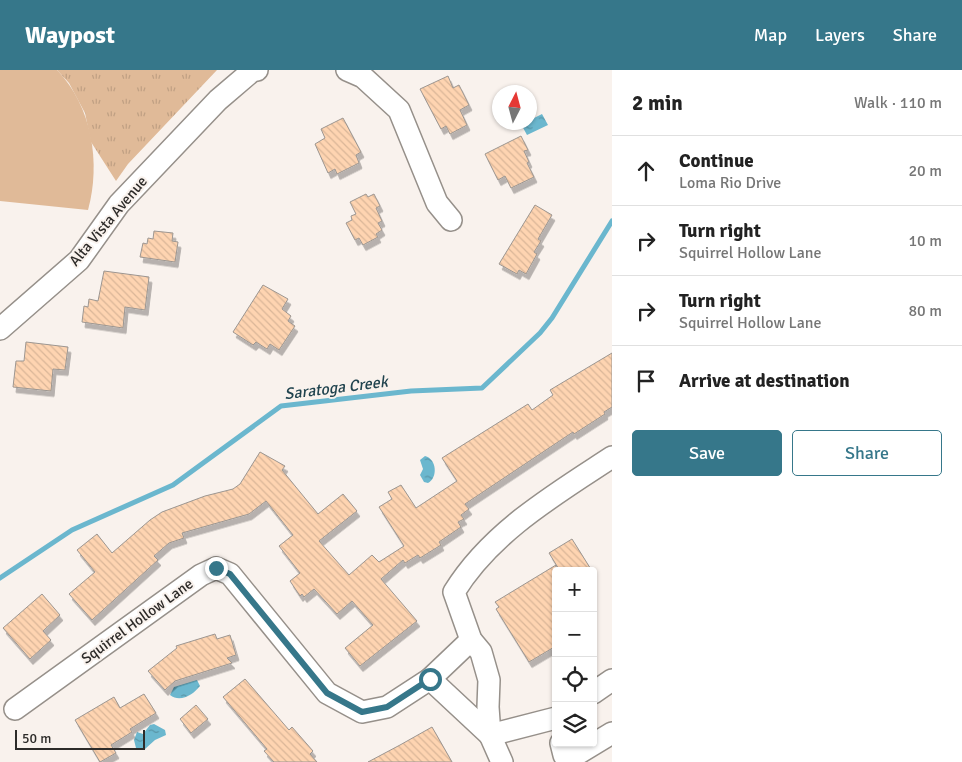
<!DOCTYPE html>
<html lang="en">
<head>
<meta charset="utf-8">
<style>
  body { margin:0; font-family:Signika,sans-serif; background:#f2f2f2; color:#222 }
  .controls { position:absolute; right:15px; bottom:15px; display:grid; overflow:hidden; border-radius:5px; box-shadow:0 1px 4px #0004 }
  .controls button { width:45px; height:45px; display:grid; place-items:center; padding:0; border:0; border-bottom:1px solid #e0e0e0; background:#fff; color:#222; font:25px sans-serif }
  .compass { position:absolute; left:492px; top:15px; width:45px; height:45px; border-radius:50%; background:#fff; box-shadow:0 1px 4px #0004; rotate:6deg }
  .scale { position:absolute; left:15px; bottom:12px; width:130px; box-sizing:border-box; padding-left:5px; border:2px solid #2d2b29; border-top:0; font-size:14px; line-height:18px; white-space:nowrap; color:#2d2b29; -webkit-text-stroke:4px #f9f2ed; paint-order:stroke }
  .stop { position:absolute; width:15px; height:15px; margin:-11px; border:4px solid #36778a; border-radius:50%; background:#fff }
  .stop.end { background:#36778a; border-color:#fff; box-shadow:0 1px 5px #0008 }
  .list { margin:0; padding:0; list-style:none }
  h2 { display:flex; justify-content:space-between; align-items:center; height:65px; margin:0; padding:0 20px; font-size:21px }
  h2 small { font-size:16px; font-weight:400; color:#767676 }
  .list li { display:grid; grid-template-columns:32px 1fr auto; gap:15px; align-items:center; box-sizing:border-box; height:70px; padding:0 20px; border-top:1px solid #e0e0e0 }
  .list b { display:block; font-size:19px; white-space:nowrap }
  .list p { margin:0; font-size:16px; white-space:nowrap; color:#767676 }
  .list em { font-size:16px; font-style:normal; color:#767676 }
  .actions { display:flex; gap:10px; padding:15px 20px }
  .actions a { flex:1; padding:11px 0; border:1px solid #36778a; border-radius:5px; text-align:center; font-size:18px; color:#36778a }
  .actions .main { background:#36778a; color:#fff }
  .icon { flex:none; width:28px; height:28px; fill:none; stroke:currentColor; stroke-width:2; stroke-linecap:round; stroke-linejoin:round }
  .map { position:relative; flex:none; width:612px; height:692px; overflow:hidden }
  header { display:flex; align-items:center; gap:30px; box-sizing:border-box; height:70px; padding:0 25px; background:#36778a; color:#fff }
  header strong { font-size:24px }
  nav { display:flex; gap:28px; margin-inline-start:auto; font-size:18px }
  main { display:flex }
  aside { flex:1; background:#fff }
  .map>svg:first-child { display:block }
  .park { fill:url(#park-tufts) }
  .pitch { fill:#e0ba98 }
  .water { fill:url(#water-ripples) }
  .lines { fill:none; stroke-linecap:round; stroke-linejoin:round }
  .stream { stroke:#6bb7ce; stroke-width:5 }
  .building { fill:url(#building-back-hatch); stroke:#9c9691; filter:url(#shadow) }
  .minor-casing { stroke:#96908a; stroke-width:24 }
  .minor { stroke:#fff; stroke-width:21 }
  .route { stroke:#36778a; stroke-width:6 }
  .labels { text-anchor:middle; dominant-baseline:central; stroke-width:4; stroke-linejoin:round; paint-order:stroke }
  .street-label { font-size:15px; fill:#2d2b29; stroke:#f9f2ed }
  .water-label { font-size:16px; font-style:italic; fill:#20434e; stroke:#f9f2ed }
</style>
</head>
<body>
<header>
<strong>Waypost</strong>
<nav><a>Map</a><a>Layers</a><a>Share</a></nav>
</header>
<main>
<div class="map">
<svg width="612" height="692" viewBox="0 0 612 692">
  <defs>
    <pattern id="park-tufts" width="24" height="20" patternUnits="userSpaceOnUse" patternTransform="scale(1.25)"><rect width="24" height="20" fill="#e0ba98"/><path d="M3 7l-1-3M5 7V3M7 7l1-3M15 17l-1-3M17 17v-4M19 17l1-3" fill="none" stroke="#c0a083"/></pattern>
    <pattern id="water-ripples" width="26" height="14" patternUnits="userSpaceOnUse" patternTransform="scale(1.25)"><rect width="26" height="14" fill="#6bb7ce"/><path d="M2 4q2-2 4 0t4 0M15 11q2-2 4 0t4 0" fill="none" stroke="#5895a7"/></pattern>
    <pattern id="building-back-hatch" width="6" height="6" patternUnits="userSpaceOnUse" patternTransform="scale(1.25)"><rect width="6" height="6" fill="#fed4b1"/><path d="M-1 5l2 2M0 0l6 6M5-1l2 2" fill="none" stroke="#dab698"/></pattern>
    <filter id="shadow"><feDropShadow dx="3" dy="5.5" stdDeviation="0" flood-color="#0004"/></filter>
  </defs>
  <rect width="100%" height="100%" fill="#f9f2ed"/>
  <path class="park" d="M 57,0 L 217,0 L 128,94 L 116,111 L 91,72 L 85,43 L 69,13 Z"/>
  <path class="pitch" d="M 0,0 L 57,0 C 92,36 101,93 88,140 L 0,131 Z"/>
  <g class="water">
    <path d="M 542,44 L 548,55 L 527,65 L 521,54 L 530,52 L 530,50 Z"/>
    <path d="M 425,386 C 437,389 438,408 428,413 L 424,412 L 420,405 L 423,399 L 420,390 Z"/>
    <path d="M 197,610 L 200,616 C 193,625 180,633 170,625 L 174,617 Z"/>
    <path d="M 154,654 L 165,660 L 166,665 L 155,670 L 145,679 L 136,678 L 134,670 L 137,662 L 143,664 L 150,655 Z"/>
  </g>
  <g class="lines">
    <path class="stream" d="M 0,508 L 72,460 L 173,415 L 281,336 L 411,321 L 482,318 L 540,263 L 552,248 L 612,151"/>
  </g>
  <g class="building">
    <path d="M 448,6 L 453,18 L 459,15 L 469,35 L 460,40 L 467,55 L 450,64 L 446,56 L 441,59 L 420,19 Z"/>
    <path d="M 343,48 L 361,82 L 356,85 L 359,93 L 337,104 L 335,99 L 328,103 L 315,74 L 325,68 L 321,59 Z"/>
    <path d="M 521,66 L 528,80 L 524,81 L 529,92 L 527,93 L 534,107 L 511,118 L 505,106 L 498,110 L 485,84 Z"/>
    <path d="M 366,124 L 368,127 L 374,124 L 380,136 L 376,138 L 382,151 L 378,153 L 382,160 L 376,164 L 378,167 L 363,175 L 359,168 L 355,170 L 346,153 L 352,150 L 351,146 L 356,144 L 350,132 Z"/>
    <path d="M 535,135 L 552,145 L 538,169 L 541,171 L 534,182 L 537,184 L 526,204 L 519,200 L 517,204 L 499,194 Z"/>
    <path d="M 154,161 L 173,163 L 172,171 L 178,172 L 175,192 L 140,187 L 143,173 L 147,174 L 148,168 L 153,169 Z"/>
    <path d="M 104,201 L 149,207 L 145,240 L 125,237 L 123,258 L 82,252 L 84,236 L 88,237 L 89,229 L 98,231 Z"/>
    <path d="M 263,215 L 288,229 L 282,239 L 291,246 L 288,251 L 295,256 L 279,280 L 270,274 L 267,279 L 256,272 L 253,275 L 233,262 Z"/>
    <path d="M 26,272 L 68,277 L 65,300 L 53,299 L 51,321 L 13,317 L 16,291 L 24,291 Z"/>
    <path d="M 612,283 L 612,337 L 604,342 L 605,344 L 574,364 L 573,362 L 465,434 L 469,439 L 461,445 L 464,449 L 458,452 L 461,457 L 439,472 L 441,475 L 420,488 L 418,485 L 405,493 L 403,490 L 381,509 L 417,551 L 360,596 L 345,578 L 373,555 L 352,531 L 337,544 L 314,519 L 304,527 L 302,524 L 300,526 L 290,511 L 300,503 L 279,476 L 293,465 L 266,431 L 249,444 L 182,463 L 184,468 L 169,473 L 154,486 L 158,490 L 92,550 L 69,524 L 95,502 L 77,480 L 97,464 L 112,483 L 150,450 L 162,442 L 205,426 L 233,419 L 240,414 L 260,382 L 285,396 L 282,400 L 318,444 L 343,424 L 357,441 L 319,471 L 349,505 L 372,485 L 379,492 L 404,476 L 379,437 L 392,429 L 388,422 L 401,415 L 416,438 L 457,411 L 442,388 L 528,334 L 532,340 L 553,325 L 550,320 Z"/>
    <path d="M 572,469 L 592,501 L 560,501 L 549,483 Z"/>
    <path d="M 556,495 L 556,576 L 529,592 L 496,539 L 499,537 L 495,532 Z"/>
    <path d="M 42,524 L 60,545 L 43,561 L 51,570 L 30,589 L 3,558 Z"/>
    <path d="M 215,564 L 217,569 L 230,565 L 236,585 L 227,588 L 232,593 L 175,611 L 165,620 L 148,601 L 177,578 L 176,576 Z"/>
    <path d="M 245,609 L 289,660 L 292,657 L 313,681 L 310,684 L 317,692 L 274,692 L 264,681 L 267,679 L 223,627 Z"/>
    <path d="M 144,624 L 156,643 L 130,659 L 132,662 L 111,675 L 116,683 L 100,692 L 75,650 L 114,627 L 120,638 Z"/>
    <path d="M 196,635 L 208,649 L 191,663 L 180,649 Z"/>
    <path d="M 432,657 L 452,692 L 368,692 L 400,675 Z"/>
  </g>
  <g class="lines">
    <g class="minor-casing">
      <g id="minor">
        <path d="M 347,0 L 363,7 L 399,40 L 437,133 L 451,150"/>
        <path d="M 0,259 L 79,190 L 119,134 L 218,30 L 252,1 L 257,0"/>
        <path d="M 430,609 L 490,665 L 556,648"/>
        <path d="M 593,623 L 612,610"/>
        <path d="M 15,639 L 201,505 L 216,498 L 230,504 L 327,623 L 362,642 L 387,637 L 430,609 L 471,570"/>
        <path d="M 561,673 L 564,685 L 574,686 L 612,663"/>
        <path d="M 502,692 L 490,665 L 488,637 L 489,610 L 481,582 L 471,570 L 454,522 C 491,462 554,425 612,387"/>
      </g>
    </g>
    <use href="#minor" class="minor"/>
  </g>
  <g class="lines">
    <path class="route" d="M 216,498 L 230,504 L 327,623 L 362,642 L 387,637 L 430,609"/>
  </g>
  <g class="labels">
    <g class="street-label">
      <text transform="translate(108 151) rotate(-50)">Alta Vista Avenue</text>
      <text transform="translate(137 551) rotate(-36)">Squirrel Hollow Lane</text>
    </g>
    <g class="water-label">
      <text transform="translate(336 318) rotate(-7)">Saratoga Creek</text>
    </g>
  </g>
</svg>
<div class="controls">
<button>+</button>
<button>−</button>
<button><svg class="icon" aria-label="locate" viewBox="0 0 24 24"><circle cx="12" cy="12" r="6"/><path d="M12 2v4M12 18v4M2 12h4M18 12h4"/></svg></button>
<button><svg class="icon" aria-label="layers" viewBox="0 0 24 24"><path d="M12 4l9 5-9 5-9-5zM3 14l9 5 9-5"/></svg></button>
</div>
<svg class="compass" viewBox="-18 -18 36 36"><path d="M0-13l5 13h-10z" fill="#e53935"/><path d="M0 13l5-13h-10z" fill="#767676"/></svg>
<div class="scale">50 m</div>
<div class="stop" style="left:430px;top:609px"></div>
<div class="stop end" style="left:216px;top:498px"></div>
</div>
<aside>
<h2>2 min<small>Walk · 110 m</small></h2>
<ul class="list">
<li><svg class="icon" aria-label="ahead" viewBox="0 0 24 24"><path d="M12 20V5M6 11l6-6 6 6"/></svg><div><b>Continue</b><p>Loma Rio Drive</p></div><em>20 m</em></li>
<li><svg class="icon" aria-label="right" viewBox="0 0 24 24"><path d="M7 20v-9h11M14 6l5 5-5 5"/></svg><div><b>Turn right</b><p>Squirrel Hollow Lane</p></div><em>10 m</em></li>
<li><svg class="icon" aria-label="right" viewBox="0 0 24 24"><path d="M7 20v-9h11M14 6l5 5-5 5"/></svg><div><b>Turn right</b><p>Squirrel Hollow Lane</p></div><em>80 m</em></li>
<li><svg class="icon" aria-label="arrive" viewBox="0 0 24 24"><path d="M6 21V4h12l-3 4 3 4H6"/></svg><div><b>Arrive at destination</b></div></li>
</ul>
<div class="actions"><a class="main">Save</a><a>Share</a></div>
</aside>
</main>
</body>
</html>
